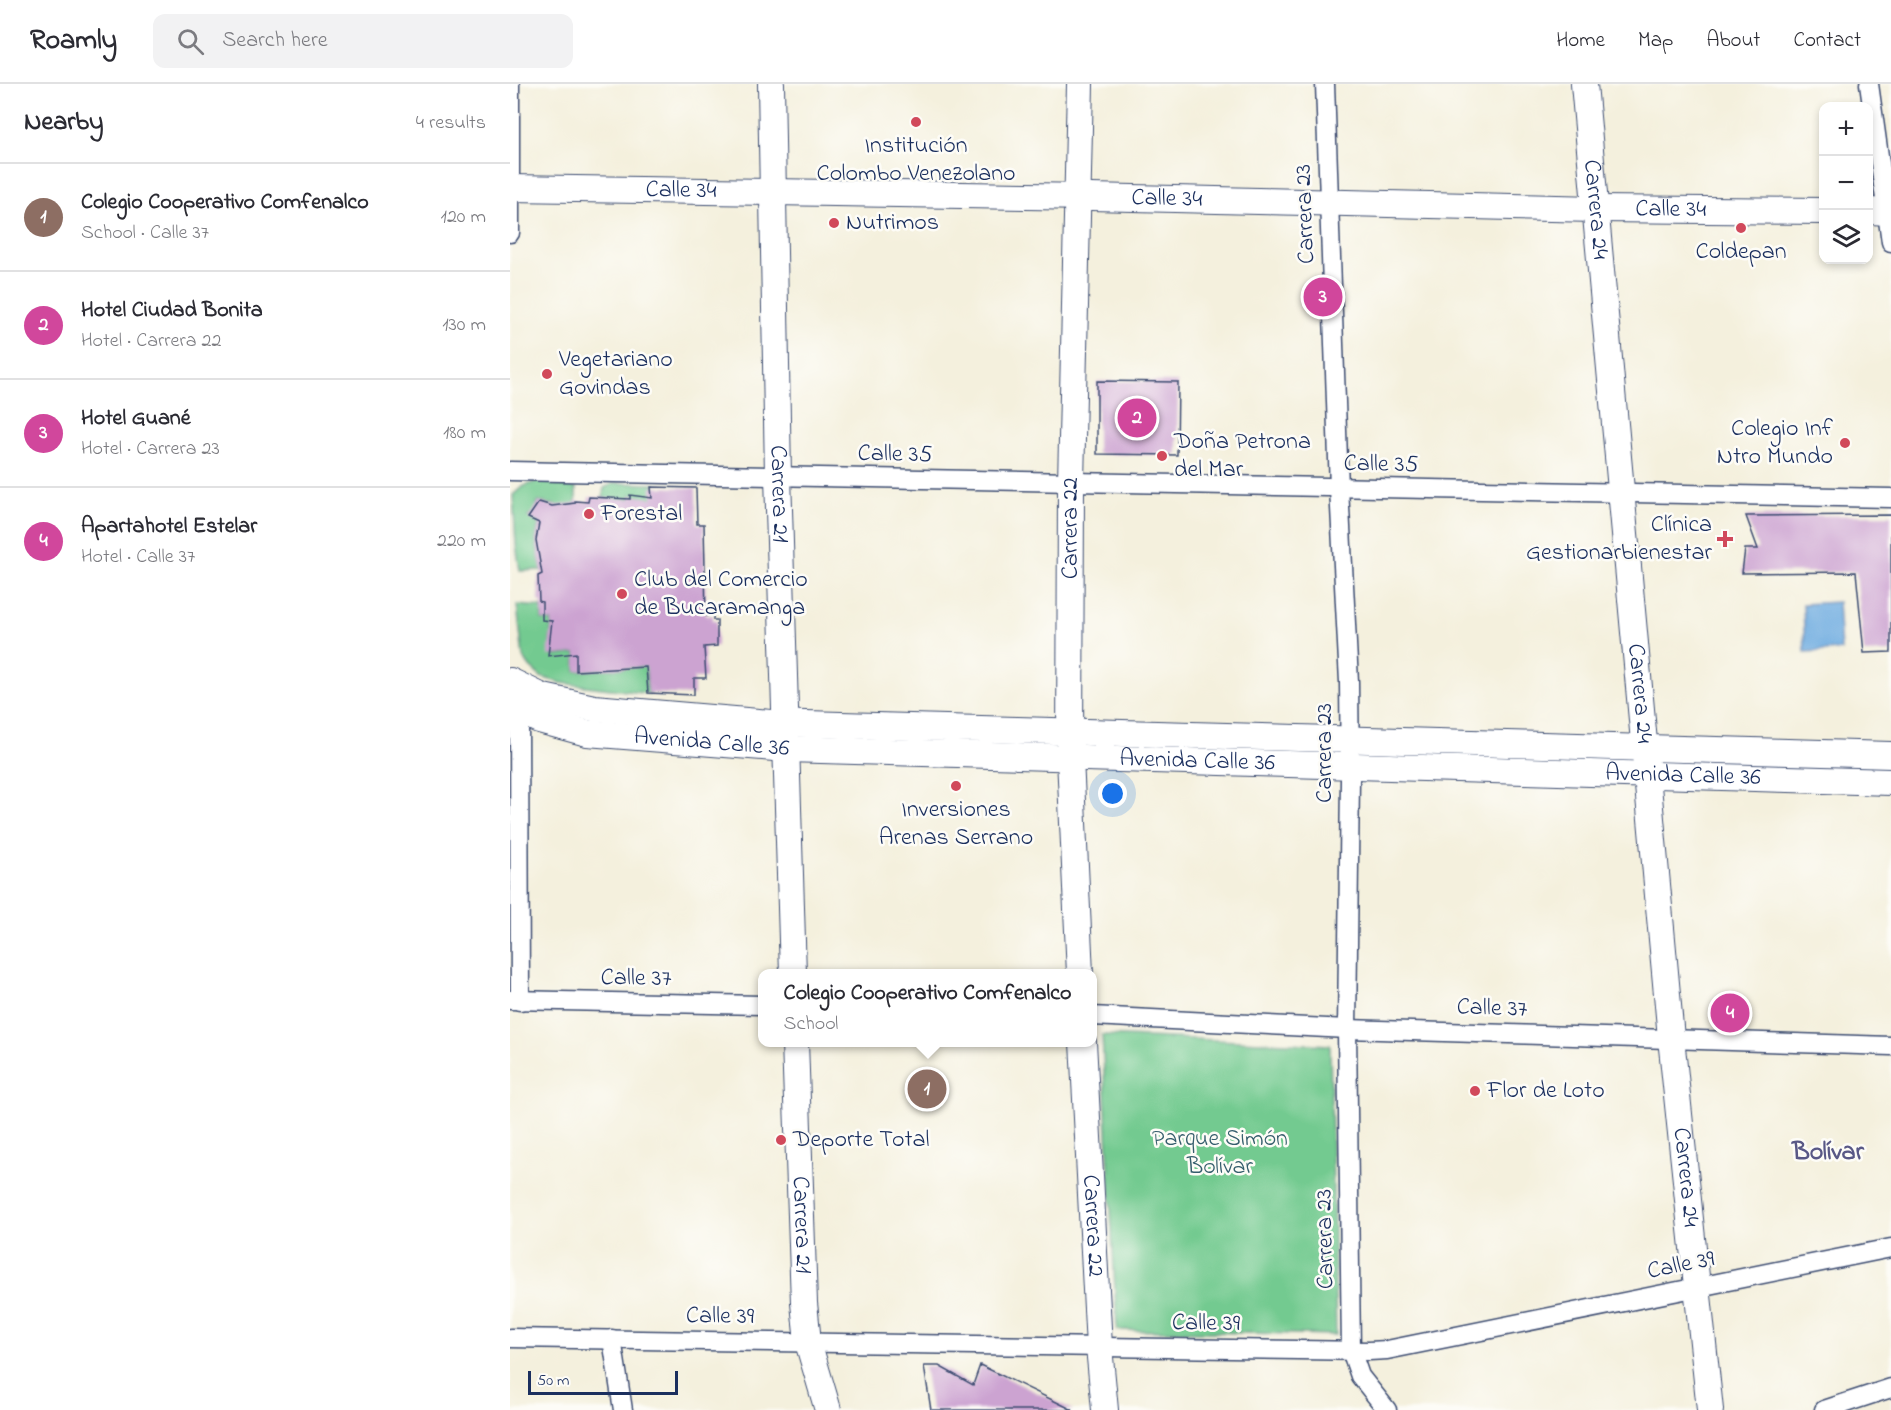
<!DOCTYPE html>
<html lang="en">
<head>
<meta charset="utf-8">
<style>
  body { margin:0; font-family:"Indie Flower",sans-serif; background:#f2f2f3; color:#2b2b33 }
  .controls { position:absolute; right:18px; top:18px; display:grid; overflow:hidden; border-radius:12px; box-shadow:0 3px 9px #0003 }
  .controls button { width:54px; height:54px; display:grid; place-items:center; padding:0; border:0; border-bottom:2px solid #e1e1e2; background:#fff; color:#2b2b33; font:30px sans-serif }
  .scale { position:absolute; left:18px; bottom:15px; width:150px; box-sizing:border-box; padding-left:6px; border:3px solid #1b2f5e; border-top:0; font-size:16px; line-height:21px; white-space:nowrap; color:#1b2f5e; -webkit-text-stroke:4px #fdfcf7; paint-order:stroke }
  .you { position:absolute; left:603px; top:710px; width:21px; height:21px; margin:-15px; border:4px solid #fff; border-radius:50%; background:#1a73e8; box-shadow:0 0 0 9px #1a73e833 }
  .badge { display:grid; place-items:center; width:39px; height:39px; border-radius:50%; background:#d1495b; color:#fff; font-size:20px; font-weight:700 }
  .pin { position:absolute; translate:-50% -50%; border:3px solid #fff; box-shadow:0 2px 6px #0006 }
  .popup { position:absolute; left:248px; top:885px; width:339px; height:78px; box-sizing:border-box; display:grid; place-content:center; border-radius:12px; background:#fff; filter:drop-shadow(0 2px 4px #0005); font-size:20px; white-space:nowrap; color:#7c7c81 }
  .popup b { font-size:22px; color:#2b2b33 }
  .popup::after { content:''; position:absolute; left:50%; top:100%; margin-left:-12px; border:12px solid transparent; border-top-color:#fff }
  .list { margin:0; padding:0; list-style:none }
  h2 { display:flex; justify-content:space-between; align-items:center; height:78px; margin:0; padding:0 24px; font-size:26px }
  h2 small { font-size:20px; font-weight:400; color:#7c7c81 }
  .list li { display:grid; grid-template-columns:39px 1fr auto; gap:18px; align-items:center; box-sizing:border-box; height:108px; padding:0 24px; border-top:2px solid #e1e1e2 }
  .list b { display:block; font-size:22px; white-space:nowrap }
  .list p { margin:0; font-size:20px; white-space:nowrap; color:#7c7c81 }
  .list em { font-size:20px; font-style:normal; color:#7c7c81 }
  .icon { flex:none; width:33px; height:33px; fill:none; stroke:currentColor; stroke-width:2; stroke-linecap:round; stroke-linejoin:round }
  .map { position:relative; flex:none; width:1381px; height:1326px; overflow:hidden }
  header { display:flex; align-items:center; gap:36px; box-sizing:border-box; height:84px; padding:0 30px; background:#fff; border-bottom:2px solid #e1e1e2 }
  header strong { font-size:28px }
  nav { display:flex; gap:33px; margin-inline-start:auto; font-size:21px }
  .search { width:420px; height:54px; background:#f2f2f3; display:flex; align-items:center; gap:15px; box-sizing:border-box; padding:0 21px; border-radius:12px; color:#7c7c81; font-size:22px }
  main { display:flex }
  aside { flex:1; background:#fff }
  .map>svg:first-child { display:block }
  .green { fill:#73ca90; stroke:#477c77; stroke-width:1.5 }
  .water { fill:#6dabe0; stroke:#446d9f; stroke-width:1.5 }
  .building { fill:#cca3d1 }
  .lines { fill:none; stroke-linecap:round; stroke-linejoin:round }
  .street-casing { stroke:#3c4c71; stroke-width:21 }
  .secondary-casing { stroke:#3c4c71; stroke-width:28 }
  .street { stroke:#fff; stroke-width:18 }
  .secondary { stroke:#fff; stroke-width:26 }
  .poi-dot { fill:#d1495b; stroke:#fdfcf7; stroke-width:2 }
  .labels { text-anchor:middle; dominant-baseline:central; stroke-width:5; stroke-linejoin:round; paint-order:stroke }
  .poi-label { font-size:24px; fill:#1b2f5e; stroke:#fdfcf7; text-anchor:start }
  .street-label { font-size:24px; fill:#1b2f5e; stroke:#fdfcf7 }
  .park-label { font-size:24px; fill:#355e6d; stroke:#fdfcf7 }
  .neighbourhood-label { font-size:26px; font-weight:bold; fill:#595886; stroke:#fdfcf7 }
</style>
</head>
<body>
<header>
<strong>Roamly</strong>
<div class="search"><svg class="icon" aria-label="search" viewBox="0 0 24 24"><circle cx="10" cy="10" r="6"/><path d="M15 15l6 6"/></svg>Search here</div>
<nav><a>Home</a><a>Map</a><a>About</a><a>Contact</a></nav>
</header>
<main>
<aside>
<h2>Nearby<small>4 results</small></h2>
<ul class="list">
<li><span class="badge" style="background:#8d6e63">1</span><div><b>Colegio Cooperativo Comfenalco</b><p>School · Calle 37</p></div><em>120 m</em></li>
<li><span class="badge" style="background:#d1479c">2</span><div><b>Hotel Ciudad Bonita</b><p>Hotel · Carrera 22</p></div><em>130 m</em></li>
<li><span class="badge" style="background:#d1479c">3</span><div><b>Hotel Guané</b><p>Hotel · Carrera 23</p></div><em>180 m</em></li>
<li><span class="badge" style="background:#d1479c">4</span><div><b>Apartahotel Estelar</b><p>Hotel · Calle 37</p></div><em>220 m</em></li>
</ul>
</aside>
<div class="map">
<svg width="1381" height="1326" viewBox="0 0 1381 1326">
  <rect width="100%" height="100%" fill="#fdfcf7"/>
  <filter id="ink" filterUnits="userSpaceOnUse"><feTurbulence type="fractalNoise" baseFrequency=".0167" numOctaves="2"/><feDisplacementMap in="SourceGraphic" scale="12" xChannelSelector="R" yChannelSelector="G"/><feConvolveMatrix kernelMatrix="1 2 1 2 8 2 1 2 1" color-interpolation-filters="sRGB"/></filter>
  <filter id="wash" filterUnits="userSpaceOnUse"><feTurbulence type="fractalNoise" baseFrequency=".008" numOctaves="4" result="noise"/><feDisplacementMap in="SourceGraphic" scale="24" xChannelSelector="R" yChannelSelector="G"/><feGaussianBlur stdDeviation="1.35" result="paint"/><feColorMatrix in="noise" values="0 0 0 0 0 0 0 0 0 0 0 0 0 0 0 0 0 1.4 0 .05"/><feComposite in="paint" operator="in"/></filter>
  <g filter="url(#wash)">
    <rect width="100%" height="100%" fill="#f4f0dd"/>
    <g class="green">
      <path d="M 27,397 L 66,404 L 66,441 L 46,421 L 28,418 L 23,432 L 20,431 L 18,433 L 29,439 L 26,456 L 32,486 L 10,487 L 6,460 L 3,411 L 12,403 Z"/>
      <path d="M 104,399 L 144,400 L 147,416 L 120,411 L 120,415 L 93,414 L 94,404 Z"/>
      <path d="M 7,521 L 32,523 L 32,536 L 42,537 L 39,569 L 44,572 L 66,569 L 66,587 L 143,582 L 136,588 L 137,605 L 143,606 L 141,610 L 51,599 L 31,593 L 20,583 L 13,573 Z"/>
      <path d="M 592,951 L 820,961 L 826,1251 L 607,1246 Z"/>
    </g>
    <path class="water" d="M 1328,518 L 1331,566 L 1295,568 L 1293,520 Z"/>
    <g id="blocks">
      <g class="building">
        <path d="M 587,297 L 668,298 L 667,371 L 587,370 Z"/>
        <path d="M 141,403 L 186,404 L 187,440 L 194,440 L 196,532 L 203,531 L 203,536 L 207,536 L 207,562 L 194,563 L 196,594 L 184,594 L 184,611 L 138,609 L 136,583 L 66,587 L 66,569 L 38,572 L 42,537 L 32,536 L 32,518 L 29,517 L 28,492 L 32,490 L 26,456 L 29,439 L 18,434 L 29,418 L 42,422 L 65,419 L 65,417 L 78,418 L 79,413 L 120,415 L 120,411 L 142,414 Z"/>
        <path d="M 1381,431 L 1381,568 L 1354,569 L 1346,488 L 1232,489 L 1235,465 L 1248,465 L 1236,432 Z"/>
        <path d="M 470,1281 L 563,1326 L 421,1326 L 414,1282 L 429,1282 L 463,1301 Z"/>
      </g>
    </g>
  </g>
  <g filter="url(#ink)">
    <use href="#blocks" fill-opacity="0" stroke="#3c4c71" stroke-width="1.5"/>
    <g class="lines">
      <g class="street-casing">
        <g id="street">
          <path d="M 815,0 L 829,404 L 839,598 L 840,695 L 837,945 L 841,1266 L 850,1292 L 877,1326"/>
          <path d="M 1359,0 L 1381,158"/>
          <path d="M 0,149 L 0,0"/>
          <path d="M 0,387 L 1381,414"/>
          <path d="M 9,627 L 10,917"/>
          <path d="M 0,916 L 252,921"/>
          <path d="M 582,932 L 837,945 L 1381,962"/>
          <path d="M 0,1254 L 859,1267 L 877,1266 L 1381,1164"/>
          <path d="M 102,1255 L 113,1326"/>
          <path d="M 1314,1326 L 1381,1304"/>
        </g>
      </g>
      <g class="secondary-casing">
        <g id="secondary">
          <path id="s1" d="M 261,0 L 268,392 L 283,890"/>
          <path id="s2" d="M 1074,0 L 1161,954 L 1200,1326"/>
          <path id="s3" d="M 0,104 L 581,113 L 1086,125 L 1314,127"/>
          <path d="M 1358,127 L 1381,128"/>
          <path d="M 0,597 L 33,613 L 84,624 L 261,639 L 1381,671"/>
          <path id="s4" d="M 0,622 L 29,636 L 77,649 L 277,665 L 1381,698"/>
          <path id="s5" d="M 570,890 L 560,674 L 561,399 L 570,0"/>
          <path id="s6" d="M 285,958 L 294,1219 L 298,1258 L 318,1326"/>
          <path id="s7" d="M 573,958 L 589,1263 L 595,1326"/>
        </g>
      </g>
      <use href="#street" class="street"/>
      <use href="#secondary" class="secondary"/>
    </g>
  </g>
  <g class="poi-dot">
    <circle cx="406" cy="38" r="6"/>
    <circle cx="324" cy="139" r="6"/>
    <circle cx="1231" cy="144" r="6"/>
    <circle cx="37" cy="290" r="6"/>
    <circle cx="1335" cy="359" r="6"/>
    <circle cx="652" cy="372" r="6"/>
    <circle cx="79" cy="430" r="6"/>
    <path d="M1212 446h6v6h6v6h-6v6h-6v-6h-6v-6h6z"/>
    <circle cx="112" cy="510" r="6"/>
    <circle cx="446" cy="702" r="6"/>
    <circle cx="965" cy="1007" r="6"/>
    <circle cx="271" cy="1056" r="6"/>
  </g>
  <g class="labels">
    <g class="poi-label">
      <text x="406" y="62" text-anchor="middle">Institución<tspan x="406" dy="28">Colombo Venezolano</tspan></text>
      <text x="336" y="139">Nutrimos</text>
      <text x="1231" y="168" text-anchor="middle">Coldepan</text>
      <text x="49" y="276">Vegetariano<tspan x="49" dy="28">Govindas</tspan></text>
      <text x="1323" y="345" text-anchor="end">Colegio Inf<tspan x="1323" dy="28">Ntro Mundo</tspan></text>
      <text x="664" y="358">Doña Petrona<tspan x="664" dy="28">del Mar</tspan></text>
      <text x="91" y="430">Forestal</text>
      <text x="1202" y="441" text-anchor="end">Clínica<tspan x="1202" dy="28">Gestionarbienestar</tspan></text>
      <text x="124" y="496">Club del Comercio<tspan x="124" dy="28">de Bucaramanga</tspan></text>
      <text x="446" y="726" text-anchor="middle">Inversiones<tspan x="446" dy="28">Arenas Serrano</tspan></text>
      <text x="977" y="1007">Flor de Loto</text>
      <text x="283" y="1056">Deporte Total</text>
    </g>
    <g class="street-label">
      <text stroke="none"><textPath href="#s3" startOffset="171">Calle 34</textPath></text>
      <text stroke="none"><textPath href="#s3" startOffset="657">Calle 34</textPath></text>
      <text stroke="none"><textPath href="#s2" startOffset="126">Carrera 24</textPath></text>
      <text stroke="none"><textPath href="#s3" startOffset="1161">Calle 34</textPath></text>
      <text transform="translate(796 130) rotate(-92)">Carrera 23</text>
      <text transform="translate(385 371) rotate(1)">Calle 35</text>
      <text transform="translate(871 381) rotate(1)">Calle 35</text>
      <text stroke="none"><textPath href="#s1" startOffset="410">Carrera 21</textPath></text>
      <text stroke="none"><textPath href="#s5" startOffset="446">Carrera 22</textPath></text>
      <text stroke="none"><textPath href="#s2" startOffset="612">Carrera 24</textPath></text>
      <text stroke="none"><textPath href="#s4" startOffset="207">Avenida Calle 36</textPath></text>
      <text transform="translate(815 669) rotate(-90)">Carrera 23</text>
      <text stroke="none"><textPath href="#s4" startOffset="693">Avenida Calle 36</textPath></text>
      <text stroke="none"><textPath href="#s4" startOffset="1179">Avenida Calle 36</textPath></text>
      <text transform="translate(126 895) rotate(1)">Calle 37</text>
      <text transform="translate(982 925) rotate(2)">Calle 37</text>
      <text stroke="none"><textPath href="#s2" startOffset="1098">Carrera 24</textPath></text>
      <text stroke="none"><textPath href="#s6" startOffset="183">Carrera 21</textPath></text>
      <text stroke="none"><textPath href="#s7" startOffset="184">Carrera 22</textPath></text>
      <text transform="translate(816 1155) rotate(-91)">Carrera 23</text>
      <text transform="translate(1171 1182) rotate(-11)">Calle 39</text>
      <text transform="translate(210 1233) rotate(1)">Calle 39</text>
      <text transform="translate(696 1240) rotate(1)">Calle 39</text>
    </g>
    <g class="park-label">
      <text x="710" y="1055">Parque Simón<tspan x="710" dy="28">Bolívar</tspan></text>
    </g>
    <g class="neighbourhood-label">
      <text x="1318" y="1069">Bolívar</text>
    </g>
  </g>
</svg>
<div class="controls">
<button>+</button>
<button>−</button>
<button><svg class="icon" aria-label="layers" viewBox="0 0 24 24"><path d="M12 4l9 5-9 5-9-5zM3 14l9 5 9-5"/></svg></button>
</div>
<div class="scale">50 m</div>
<div class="you"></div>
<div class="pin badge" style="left:417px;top:1005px;background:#8d6e63">1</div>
<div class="popup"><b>Colegio Cooperativo Comfenalco</b>School</div>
<div class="pin badge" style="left:627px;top:334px;background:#d1479c">2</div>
<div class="pin badge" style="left:813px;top:213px;background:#d1479c">3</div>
<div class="pin badge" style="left:1220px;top:929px;background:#d1479c">4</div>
</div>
</main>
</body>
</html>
